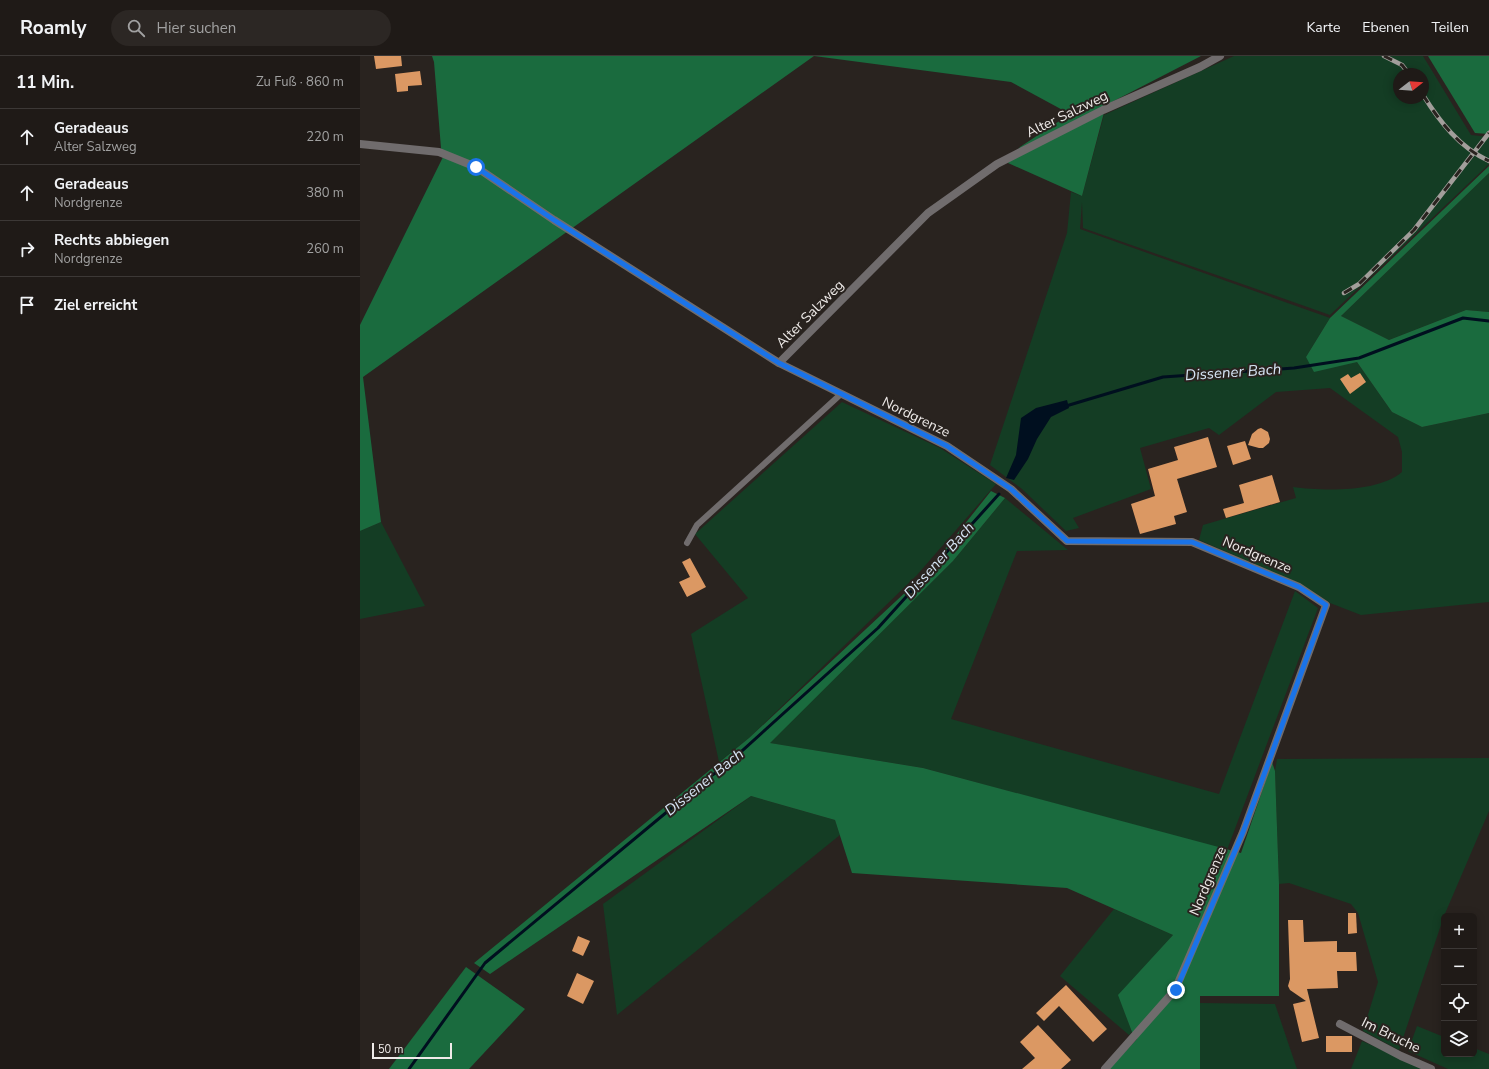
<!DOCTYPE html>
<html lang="de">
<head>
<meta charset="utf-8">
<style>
  body { margin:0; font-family:"Nunito Sans",sans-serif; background:#2c2724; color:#f1f3f6 }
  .controls { position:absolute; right:12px; bottom:12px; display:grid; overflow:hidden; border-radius:6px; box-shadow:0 2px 10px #0003 }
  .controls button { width:36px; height:36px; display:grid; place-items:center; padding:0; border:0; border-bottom:1px solid #3c3836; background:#1f1a17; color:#f1f3f6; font:20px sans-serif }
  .compass { position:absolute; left:1033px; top:12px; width:36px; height:36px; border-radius:50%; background:#1f1a17; box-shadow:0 2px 10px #0003; rotate:73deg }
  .scale { position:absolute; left:12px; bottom:10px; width:80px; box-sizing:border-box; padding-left:4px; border:2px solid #efebe9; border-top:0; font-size:11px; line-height:14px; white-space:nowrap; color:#efebe9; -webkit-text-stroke:3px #29231f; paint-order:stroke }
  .stop { position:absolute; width:12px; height:12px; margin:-9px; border:3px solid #1a73e8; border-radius:50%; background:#fff }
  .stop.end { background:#1a73e8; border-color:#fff; box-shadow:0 1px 4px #0008 }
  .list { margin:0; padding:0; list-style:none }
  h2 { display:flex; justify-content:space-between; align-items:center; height:52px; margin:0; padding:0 16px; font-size:17px }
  h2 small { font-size:13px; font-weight:400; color:#a1a1a1 }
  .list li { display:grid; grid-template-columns:26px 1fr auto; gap:12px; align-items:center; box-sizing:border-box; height:56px; padding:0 16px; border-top:1px solid #3c3836 }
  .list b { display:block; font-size:15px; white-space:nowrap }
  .list p { margin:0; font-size:13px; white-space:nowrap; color:#a1a1a1 }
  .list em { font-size:13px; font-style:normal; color:#a1a1a1 }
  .icon { flex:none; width:22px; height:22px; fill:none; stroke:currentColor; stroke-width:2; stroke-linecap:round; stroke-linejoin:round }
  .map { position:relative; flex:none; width:1129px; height:1013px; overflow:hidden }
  header { display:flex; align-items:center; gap:24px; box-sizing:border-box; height:56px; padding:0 20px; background:#1f1a17; border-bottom:1px solid #3c3836 }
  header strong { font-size:19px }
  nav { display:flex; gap:22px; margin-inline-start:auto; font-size:14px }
  .search { width:280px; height:36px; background:#2c2724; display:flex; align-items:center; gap:10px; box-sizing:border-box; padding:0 14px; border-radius:22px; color:#a1a1a1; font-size:15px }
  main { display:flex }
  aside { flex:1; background:#1f1a17 }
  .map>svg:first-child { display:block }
  .green { fill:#143d24; fill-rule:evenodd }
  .forest { fill:#1a6b3e }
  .water { fill:#000f1f }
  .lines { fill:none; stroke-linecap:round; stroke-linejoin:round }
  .stream { stroke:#000f1f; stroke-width:3 }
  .building { fill:#db9863 }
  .lane { stroke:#706c6d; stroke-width:6 }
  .street { stroke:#706c6d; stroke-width:8 }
  .rail-casing { stroke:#a29e9b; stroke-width:4.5 }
  .rail { stroke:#29231f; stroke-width:3; stroke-dasharray:9; stroke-linecap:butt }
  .route { stroke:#1a73e8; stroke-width:5 }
  .labels { text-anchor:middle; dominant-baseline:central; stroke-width:4; stroke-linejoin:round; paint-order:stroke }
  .street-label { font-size:14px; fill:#efebe9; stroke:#29231f }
  .water-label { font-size:15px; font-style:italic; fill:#d6e5f5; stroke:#29231f }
</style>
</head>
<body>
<header>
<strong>Roamly</strong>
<div class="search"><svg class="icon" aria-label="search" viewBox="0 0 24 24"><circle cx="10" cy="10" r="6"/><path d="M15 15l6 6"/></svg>Hier suchen</div>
<nav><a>Karte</a><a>Ebenen</a><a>Teilen</a></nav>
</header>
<main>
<aside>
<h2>11 Min.<small>Zu Fuß · 860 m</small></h2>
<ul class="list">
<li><svg class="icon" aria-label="ahead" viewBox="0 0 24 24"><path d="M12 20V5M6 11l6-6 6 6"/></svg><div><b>Geradeaus</b><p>Alter Salzweg</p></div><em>220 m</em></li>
<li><svg class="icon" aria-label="ahead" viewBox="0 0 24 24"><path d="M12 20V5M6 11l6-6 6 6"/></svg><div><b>Geradeaus</b><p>Nordgrenze</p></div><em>380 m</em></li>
<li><svg class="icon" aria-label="right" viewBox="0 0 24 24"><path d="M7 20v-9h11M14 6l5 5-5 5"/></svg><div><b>Rechts abbiegen</b><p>Nordgrenze</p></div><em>260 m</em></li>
<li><svg class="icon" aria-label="arrive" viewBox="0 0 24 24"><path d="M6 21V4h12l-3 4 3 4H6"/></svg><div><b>Ziel erreicht</b></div></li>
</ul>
</aside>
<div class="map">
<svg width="1129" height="1013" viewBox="0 0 1129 1013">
  <rect width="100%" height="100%" fill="#29231f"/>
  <g class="green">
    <path d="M 874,0 L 1063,0 L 1111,79 L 1129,81 L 1129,108 L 970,259 L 723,172 L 722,146 L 720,173 L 970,262 L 946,301 L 997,306 L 1032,356 L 1062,371 L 1129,357 L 1129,546 L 1001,559 L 970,547 L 941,528 L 839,484 L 843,469 L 936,442 L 933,431 C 962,435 1017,437 1042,416 L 1042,396 L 1038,381 L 970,332 L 916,336 L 859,379 L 849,372 L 780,392 L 791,433 L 713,462 L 719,472 L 706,475 L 662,433 L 630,409 L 707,177 L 711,136 L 722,140 L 744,59 ZM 1039,18 L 1063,18 L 1063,42 L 1039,42 Z"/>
    <path d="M 1129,117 L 1129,256 L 1106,254 L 1029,284 L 981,260 Z"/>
    <path d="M 482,346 L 580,392 L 636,428 L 557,519 L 389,682 L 359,706 L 331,578 L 388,542 L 335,478 Z"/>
    <path d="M 645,442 L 708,494 L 657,495 L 591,663 L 859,738 L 935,535 L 958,552 L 867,794 L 563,712 L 409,687 L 593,505 Z"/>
    <path d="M 21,466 L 65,550 L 0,563 L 0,475 Z"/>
    <path d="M 1129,702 L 1129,755 L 1084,860 L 1039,994 L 1003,975 L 1018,926 L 998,857 L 991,848 L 929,827 L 919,828 L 915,715 L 917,703 Z"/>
    <path d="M 391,740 L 475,764 L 480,779 L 257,959 L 243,848 Z"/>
    <path d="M 754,853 L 813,879 L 759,939 L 772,976 L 769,979 L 700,920 Z"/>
    <path d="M 840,947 L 915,948 L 937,1013 L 840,1013 Z"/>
    <path d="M 1057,970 L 1084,981 L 1084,998 L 1114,998 L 1114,992 L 1129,998 L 1129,1013 L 1088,1013 L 1048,995 Z"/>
    <path d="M 1002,985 L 1066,1013 L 991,1013 Z"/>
  </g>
  <g class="forest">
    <path d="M 72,0 L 841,0 L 746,49 L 722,140 L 648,107 L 660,91 L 710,58 L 651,26 L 454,0 L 3,321 L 21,466 L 0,475 L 0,269 L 84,99 L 81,92 L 74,6 Z"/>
    <path d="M 1068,0 L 1129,0 L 1129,78 L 1115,77 Z"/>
    <path d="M 1129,110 L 1129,117 L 981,260 L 1029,284 L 1106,254 L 1129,256 L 1129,357 L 1062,371 L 1032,356 L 997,306 L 954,316 L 946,301 L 970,262 Z"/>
    <path d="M 631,435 L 645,442 L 593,505 L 410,687 L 563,712 L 881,797 L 912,706 L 915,715 L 919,828 L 919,940 L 840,940 L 840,1013 L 749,1013 L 777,983 L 772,976 L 758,939 L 813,879 L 707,832 L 492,817 L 475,764 L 391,740 L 130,918 L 114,907 L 389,682 L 565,518 Z"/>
    <path d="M 106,911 L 165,953 L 109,1013 L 29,1013 Z"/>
  </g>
  <path class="water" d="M 707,344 L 709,352 L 691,361 L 677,383 L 668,403 L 654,424 L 646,422 L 656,399 L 661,362 L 676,352 Z"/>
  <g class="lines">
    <g class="stream">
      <path d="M 706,350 L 803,321 L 934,312 L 999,302 L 1103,262 L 1129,265"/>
      <path d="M 49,1013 L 125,907 L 349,721 L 362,713 L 518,572 L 639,438"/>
    </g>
  </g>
  <g class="building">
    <path d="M 14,0 L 41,0 L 42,10 L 16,13 Z"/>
    <path d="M 60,15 L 62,29 L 48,30 L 48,35 L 37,36 L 35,18 Z"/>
    <path d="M 1000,317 L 1006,326 L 990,338 L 980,323 L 988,318 L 991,322 Z"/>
    <path d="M 901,372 L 908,376 L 910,383 L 909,387 L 903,392 L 899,392 L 888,389 L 892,378 L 898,373 Z"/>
    <path d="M 848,381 L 857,411 L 817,423 L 827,456 L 814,460 L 816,468 L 780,478 L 771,448 L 795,440 L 788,413 L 818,404 L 814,391 Z"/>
    <path d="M 885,385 L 891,403 L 873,409 L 867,390 Z"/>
    <path d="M 912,419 L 920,446 L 866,462 L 863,453 L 884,447 L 879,429 Z"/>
    <path d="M 330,502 L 346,531 L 327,541 L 319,526 L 330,521 L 322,506 Z"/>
    <path d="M 988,857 L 996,857 L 997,877 L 988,878 Z"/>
    <path d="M 928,864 L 943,864 L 944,886 L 977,885 L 977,896 L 996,896 L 997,915 L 977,915 L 978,932 L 947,933 L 959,982 L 942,986 L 933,948 L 946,945 L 930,934 L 928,930 L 930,923 Z"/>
    <path d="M 218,880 L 230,885 L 223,900 L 212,895 Z"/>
    <path d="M 217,917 L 234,925 L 223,948 L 207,940 Z"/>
    <path d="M 706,929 L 747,973 L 733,986 L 699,950 L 684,965 L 676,957 Z"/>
    <path d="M 678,969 L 711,1004 L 701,1013 L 662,1013 L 675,1002 L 660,986 Z"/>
    <rect x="966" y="980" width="26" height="16"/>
  </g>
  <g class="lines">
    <path class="lane" d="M 327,487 L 337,469 L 481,338"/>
    <g class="street">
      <path d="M 0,88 L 79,96 L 116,111 L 194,164 L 419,307 L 587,390 L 651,433 L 707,485 L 832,486 L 939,531 L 966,549 L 883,776 L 815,934 L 745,1013"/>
      <path d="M 419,307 L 568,157 L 637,108 L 743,54 L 840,11 L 860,0"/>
      <path d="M 980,968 L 1041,1000 L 1071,1013"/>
    </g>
    <g class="rail-casing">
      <g id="rail">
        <path d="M 1024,0 L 1042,9 L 1049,18"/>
        <path d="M 1063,39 C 1080,66 1099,91 1129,105"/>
        <path d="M 984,237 L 999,228 L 1054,174 L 1129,77"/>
      </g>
    </g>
    <use href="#rail" class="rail"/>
  </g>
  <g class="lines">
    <path class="route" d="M 116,111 L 194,164 L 419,307 L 587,390 L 651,433 L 707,485 L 832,486 L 939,531 L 966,549 L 883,776 L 816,934"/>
  </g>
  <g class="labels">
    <g class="street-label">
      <text transform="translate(707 58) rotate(-26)">Alter Salzweg</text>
      <text transform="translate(450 258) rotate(-45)">Alter Salzweg</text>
      <text transform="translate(556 361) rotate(26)">Nordgrenze</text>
      <text transform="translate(897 499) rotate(23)">Nordgrenze</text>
      <text transform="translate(848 825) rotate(-67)">Nordgrenze</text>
      <text transform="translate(1031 979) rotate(26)">Im Bruche</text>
    </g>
    <g class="water-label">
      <text transform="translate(873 316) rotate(-4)">Dissener Bach</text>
      <text transform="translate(579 504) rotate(-48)">Dissener Bach</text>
      <text transform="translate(344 726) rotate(-39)">Dissener Bach</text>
    </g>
  </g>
</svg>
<div class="controls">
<button>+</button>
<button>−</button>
<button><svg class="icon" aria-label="locate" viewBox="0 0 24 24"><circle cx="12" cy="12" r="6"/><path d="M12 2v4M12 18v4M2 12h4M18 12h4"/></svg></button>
<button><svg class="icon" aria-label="layers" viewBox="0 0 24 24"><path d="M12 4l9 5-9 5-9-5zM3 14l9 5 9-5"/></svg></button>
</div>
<svg class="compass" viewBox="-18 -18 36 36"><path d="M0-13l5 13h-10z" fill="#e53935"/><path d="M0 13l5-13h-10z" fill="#a1a1a1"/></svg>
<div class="scale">50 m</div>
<div class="stop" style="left:116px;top:111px"></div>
<div class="stop end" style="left:816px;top:934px"></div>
</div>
</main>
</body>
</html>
